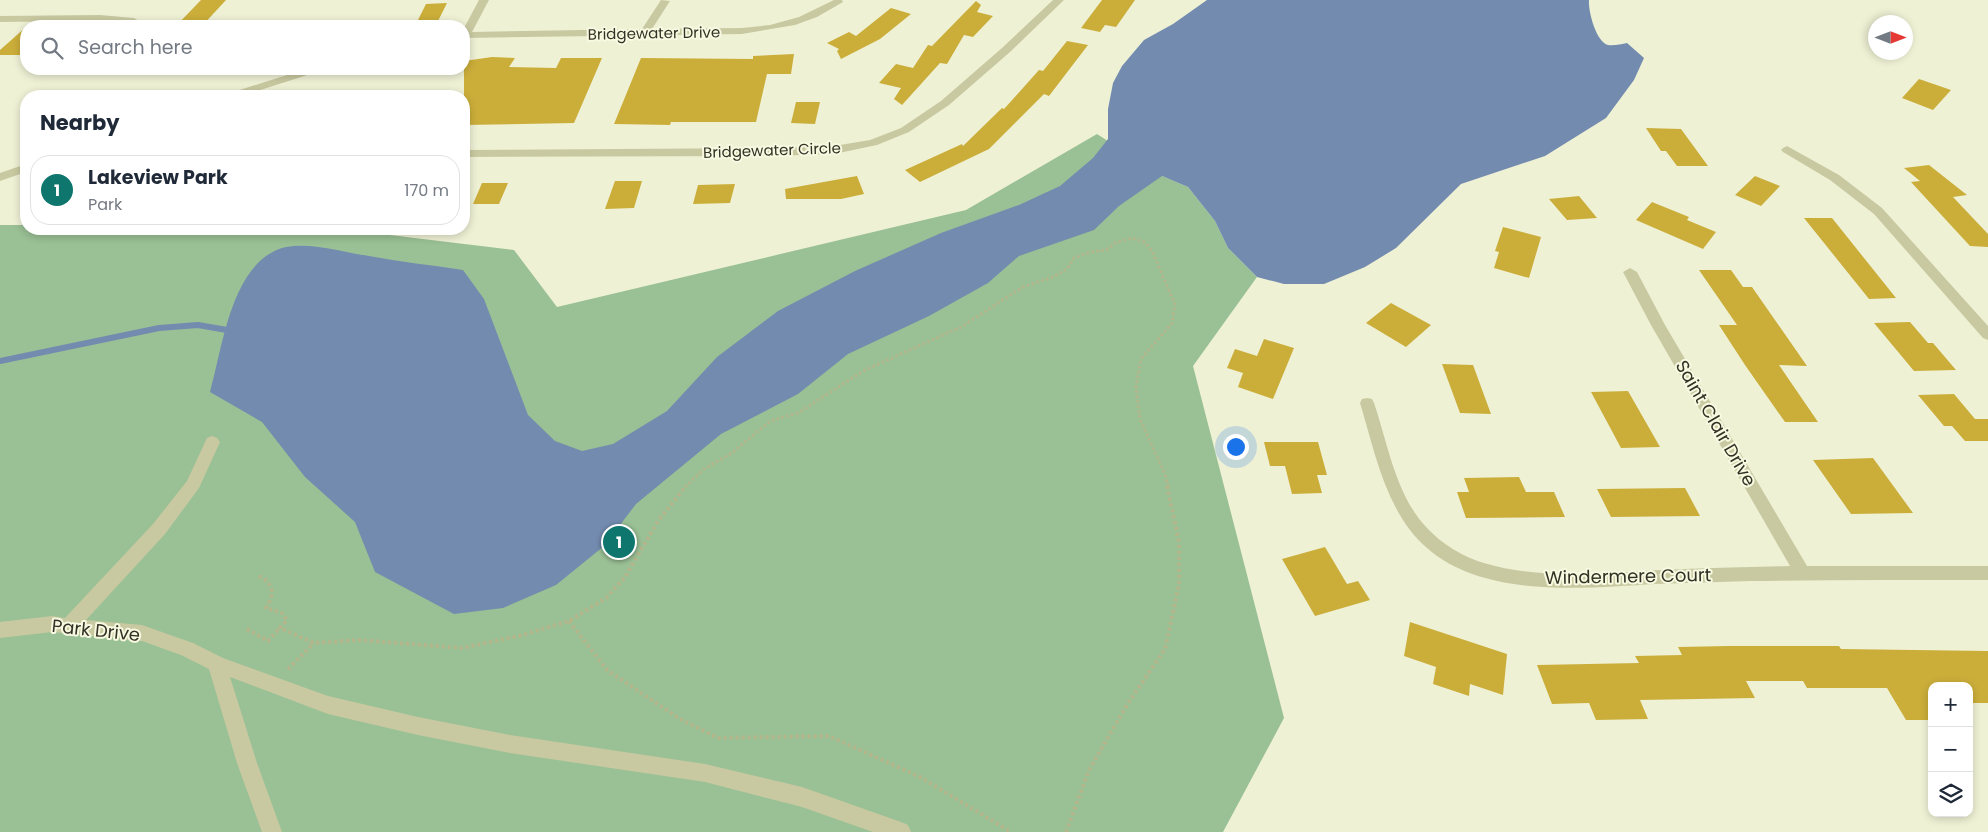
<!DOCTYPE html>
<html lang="en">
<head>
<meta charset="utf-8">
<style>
  body { margin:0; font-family:Poppins,sans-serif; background:#f2f2f3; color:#1f2937 }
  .controls { position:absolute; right:15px; bottom:15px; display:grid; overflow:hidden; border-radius:10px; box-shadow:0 2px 8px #0003 }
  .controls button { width:45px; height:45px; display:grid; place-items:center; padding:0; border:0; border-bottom:1px solid #e0e1e3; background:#fff; color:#1f2937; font:25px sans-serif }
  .compass { position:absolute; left:1868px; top:15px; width:45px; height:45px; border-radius:50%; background:#fff; box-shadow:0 2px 8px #0003; rotate:90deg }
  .you { position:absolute; left:1235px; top:446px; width:18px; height:18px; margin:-12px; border:4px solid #fff; border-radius:50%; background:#1a73e8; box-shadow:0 0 0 8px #1a73e833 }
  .badge { display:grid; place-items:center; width:32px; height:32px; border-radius:50%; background:#0f766e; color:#fff; font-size:16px; font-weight:700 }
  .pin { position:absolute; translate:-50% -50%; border:2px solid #fff; box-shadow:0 1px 5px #0006 }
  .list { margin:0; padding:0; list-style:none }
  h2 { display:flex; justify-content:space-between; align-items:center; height:65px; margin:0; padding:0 20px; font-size:21px }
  h2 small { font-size:16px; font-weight:400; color:#747a83 }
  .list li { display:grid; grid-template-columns:32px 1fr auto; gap:15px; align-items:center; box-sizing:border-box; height:70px; margin:0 10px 10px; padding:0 10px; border:1px solid #e0e1e3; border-radius:20px }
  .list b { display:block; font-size:19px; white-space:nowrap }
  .list p { margin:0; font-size:16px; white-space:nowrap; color:#747a83 }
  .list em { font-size:16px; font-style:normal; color:#747a83 }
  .icon { flex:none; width:28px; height:28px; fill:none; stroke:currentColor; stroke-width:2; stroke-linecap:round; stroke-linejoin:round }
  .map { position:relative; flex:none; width:1988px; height:832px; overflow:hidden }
  .search { position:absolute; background:#fff; box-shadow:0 2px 8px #0003; left:20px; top:20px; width:450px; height:55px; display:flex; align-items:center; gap:12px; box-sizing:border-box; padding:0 18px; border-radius:20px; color:#747a83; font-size:19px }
  .panel { position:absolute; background:#fff; box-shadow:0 2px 8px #0003; left:20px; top:90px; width:450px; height:145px; border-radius:20px }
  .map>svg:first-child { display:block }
  .green { fill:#9ac095 }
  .water { fill:#738baf }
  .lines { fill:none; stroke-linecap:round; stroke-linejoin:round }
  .stream { stroke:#738baf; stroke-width:6 }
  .building { fill:#cbae3a }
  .path-far1 { stroke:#b5b58b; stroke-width:3; stroke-dasharray:2.5 2.5; stroke-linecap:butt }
  .path { stroke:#b5b58b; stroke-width:4; stroke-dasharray:3 3; stroke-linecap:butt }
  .minor { fill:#c9c9a1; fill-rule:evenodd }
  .labels { text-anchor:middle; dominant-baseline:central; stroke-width:4; stroke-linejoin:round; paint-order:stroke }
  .far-street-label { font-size:15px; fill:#333124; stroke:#f7f9e1 }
  .street-label { font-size:18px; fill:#333124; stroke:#f7f9e1 }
</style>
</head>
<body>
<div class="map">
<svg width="1988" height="832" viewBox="0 0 1988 832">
  <rect width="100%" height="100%" fill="#eff1d5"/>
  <path class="green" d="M 1097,134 L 1162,176 L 1188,187 L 1215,221 L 1228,248 L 1257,277 L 1193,366 L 1284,718 L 1223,832 L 0,832 L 0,225 L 26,225 L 26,229 L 340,229 L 514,250 L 557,307 L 966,210 Z"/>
  <path class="water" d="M 1207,0 L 1589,0 C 1588,11 1596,42 1608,45 C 1613,46 1622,44 1627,43 L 1644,58 L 1634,80 L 1606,118 L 1545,156 L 1461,184 L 1396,248 L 1365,267 L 1324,284 L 1284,284 L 1257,277 L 1228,248 L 1215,221 L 1188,187 L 1162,176 L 1119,206 L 1094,230 L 1019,256 L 988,283 L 929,316 L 848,354 L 798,394 L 721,434 L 636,504 L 604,546 L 556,585 L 503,608 L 454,614 L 375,572 L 355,522 L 305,477 L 262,422 L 210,392 C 221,352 228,295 257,264 C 264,256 276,249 286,247 C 312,242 343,252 369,256 C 400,262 432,265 463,270 L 484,299 L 528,415 L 555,441 L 582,451 L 613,444 L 667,411 L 717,357 L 778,311 L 855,271 L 941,233 L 1019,205 L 1060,186 L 1093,158 L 1108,139 L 1108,109 L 1113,83 L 1122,66 L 1144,40 L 1173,24 Z"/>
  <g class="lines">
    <path class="stream" d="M 0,361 L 159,328 L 198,325 L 227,330"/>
  </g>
  <g class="building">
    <path d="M 201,0 L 226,0 L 202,26 L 176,26 Z"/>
    <path d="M 1102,0 L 1135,0 L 1116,27 L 1105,25 L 1100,32 L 1081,28 Z"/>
    <path d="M 976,1 L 981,5 L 977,12 L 993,16 L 973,37 L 964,35 L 947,64 L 940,63 L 902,105 L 894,99 L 901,88 L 879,83 L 896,64 L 913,68 L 928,45 L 932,46 Z"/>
    <path d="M 447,3 L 436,25 L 415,26 L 426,4 Z"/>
    <path d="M 891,8 L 911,14 L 880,39 L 841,59 L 837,51 L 839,49 L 827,43 L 849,32 L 856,36 Z"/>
    <path d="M 26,27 L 26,55 L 0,55 L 0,50 Z"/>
    <path d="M 1067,41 L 1088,45 L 1049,96 L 1044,94 L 989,149 L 920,182 L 905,170 L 962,144 L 963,146 L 1002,108 L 1004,109 L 1039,70 L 1043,71 Z"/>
    <path d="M 794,54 L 791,74 L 767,74 L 756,122 L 671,122 L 670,125 L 614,124 L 641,58 L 753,59 L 753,56 Z"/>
    <path d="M 492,57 L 515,58 L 509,67 L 556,68 L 561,58 L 602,58 L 574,123 L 464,125 L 464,61 Z"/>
    <path d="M 1919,79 L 1951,90 L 1933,110 L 1902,98 Z"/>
    <path d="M 796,102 L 820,102 L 815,124 L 791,123 Z"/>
    <path d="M 1646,128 L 1681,129 L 1708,166 L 1677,166 L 1666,151 L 1661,151 Z"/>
    <path d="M 1929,165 L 1967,195 L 1953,197 L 1988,234 L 1988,247 L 1970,246 L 1911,182 L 1920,181 L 1904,168 Z"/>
    <path d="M 857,176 L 864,194 L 841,199 L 786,199 L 785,189 Z"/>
    <path d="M 1755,176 L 1780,186 L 1761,206 L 1735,195 Z"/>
    <path d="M 615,181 L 642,181 L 634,208 L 605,209 Z"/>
    <path d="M 482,183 L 508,183 L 499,204 L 473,204 Z"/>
    <path d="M 735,184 L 730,203 L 693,204 L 698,185 Z"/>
    <path d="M 1579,196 L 1597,218 L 1567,220 L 1549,199 Z"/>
    <path d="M 1652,202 L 1689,217 L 1687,220 L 1716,232 L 1703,249 L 1636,220 Z"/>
    <path d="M 1804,218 L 1832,218 L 1896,298 L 1869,299 Z"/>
    <path d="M 1503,227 L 1541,237 L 1529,278 L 1494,268 L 1499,252 L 1495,251 Z"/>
    <path d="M 1699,270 L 1731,270 L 1743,287 L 1752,287 L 1807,366 L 1779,365 L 1818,422 L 1785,422 L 1745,365 L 1719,325 L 1737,325 Z"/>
    <path d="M 1391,303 L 1431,325 L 1406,347 L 1366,323 Z"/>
    <path d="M 1910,322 L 1928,343 L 1933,343 L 1956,370 L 1914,371 L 1874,323 Z"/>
    <path d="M 1264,339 L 1294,348 L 1273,399 L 1238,387 L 1243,373 L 1227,368 L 1235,349 L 1257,356 Z"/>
    <path d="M 1442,364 L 1473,365 L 1491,414 L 1460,413 Z"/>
    <path d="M 1628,391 L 1660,447 L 1621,448 L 1591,392 Z"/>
    <path d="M 1954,394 L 1975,419 L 1988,419 L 1988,441 L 1965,441 L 1952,426 L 1944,426 L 1918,395 Z"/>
    <path d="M 1264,442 L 1318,442 L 1327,475 L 1317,475 L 1322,493 L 1292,494 L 1285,466 L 1270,466 Z"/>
    <path d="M 1873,458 L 1913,513 L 1851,514 L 1813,460 Z"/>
    <path d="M 1519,477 L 1526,492 L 1554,492 L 1565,517 L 1466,518 L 1457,492 L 1469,492 L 1464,478 Z"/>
    <path d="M 1685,488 L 1700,516 L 1611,517 L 1597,489 Z"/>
    <path d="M 1325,547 L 1347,584 L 1358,581 L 1370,600 L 1315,616 L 1282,559 Z"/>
    <path d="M 1410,622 L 1507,654 L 1503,695 L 1470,684 L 1469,696 L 1433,684 L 1436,667 L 1404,656 Z"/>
    <path d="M 1728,646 L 1839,646 L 1841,649 L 1988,651 L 1988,703 L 1969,703 L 1969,686 L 1932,686 L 1932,720 L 1906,720 L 1887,688 L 1807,688 L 1803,681 L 1746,681 L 1755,698 L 1640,700 L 1648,719 L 1596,720 L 1589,703 L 1552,704 L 1537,665 L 1639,663 L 1635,656 L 1682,655 L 1678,647 Z"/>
  </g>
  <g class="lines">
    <path class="path-far1" d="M 685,487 L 704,469 L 732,453 L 770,421 L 798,413 L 863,371 L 961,327 L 1023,287 L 1053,277 L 1067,269 L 1074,258 L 1091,252 L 1106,250 L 1117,242 L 1132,238 L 1144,242 L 1152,251 L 1175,304 L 1172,323 L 1141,359 L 1136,387 L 1140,419 L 1165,474 L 1168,487"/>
    <g class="path">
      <path d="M 259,576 C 274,584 275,594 266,608 L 282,613 L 287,620 L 280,628 L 314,643 L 359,640 L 462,648 L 519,636 L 569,621 L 606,598 L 625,577 L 658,521 L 686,486"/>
      <path d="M 569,621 L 607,670 L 680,719 L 718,738 L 829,736 L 920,777 L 1011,832"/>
      <path d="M 247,629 L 268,641 L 280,628"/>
      <path d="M 288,669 L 314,643"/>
      <path d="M 1066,832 L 1089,770 L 1128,703 L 1165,649 L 1179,585 L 1179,542 L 1167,486"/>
    </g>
    <g class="minor">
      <path d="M 479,0 L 489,0 L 472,32 L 642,29 L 661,0 L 670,1 L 652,29 L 742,28 L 770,25 L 799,17 L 834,0 L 842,0 L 843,2 L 817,17 L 795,25 L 742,34 L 464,38 L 464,28 Z"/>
      <path d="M 1053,0 L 1064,0 L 1010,52 L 949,105 L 909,132 L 877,145 L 834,154 L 772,156 L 464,157 L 464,150 L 772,148 L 834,146 L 870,140 L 901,128 L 941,101 L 1002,48 Z"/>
      <path d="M 100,15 L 134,18 L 139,21 L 134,24 L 100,21 L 0,22 L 0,16 Z"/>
      <path d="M 306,69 L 321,69 L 320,71 L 241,96 L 225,96 L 227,94 Z"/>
      <path d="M 1787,146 L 1839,175 L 1882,208 L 1988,326 L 1988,340 L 1983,338 L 1874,214 L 1830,180 L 1783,152 L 1781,150 L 1783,148 Z"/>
      <path d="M 26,164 L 26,172 L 0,181 L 0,173 Z"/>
      <path d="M 1630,268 L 1637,272 L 1665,325 L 1807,566 L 1988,566 L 1988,580 C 1909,580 1829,580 1751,581 C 1719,582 1688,583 1656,584 C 1585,588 1485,599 1427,548 C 1386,513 1375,452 1360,403 L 1362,399 L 1367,398 L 1372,399 L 1374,403 C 1388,444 1396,496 1427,528 C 1442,544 1463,557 1484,563 C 1540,580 1604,573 1661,570 C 1704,568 1747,567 1790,566 L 1651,325 L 1623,272 Z"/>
      <path d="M 212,436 L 217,438 L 220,442 L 199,488 L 165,534 L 86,620 L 142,625 L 193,643 L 223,658 L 328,696 L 418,717 L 510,735 L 705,764 L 802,787 L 901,822 L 908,825 L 911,832 L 873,832 L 802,807 L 705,782 L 510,753 L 418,735 L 328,714 L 230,677 L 257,763 L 282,832 L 262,832 L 237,763 L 209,669 L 181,655 L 142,641 L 52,632 L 0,638 L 0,622 L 52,616 L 65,618 L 153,524 L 187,481 L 207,438 Z"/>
    </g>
  </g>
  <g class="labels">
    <g class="far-street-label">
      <text transform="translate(654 33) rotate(-1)">Bridgewater Drive</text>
      <text transform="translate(772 150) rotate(-2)">Bridgewater Circle</text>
    </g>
    <g class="street-label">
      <text transform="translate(1716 423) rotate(60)">Saint Clair Drive</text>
      <text transform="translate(1628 576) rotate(-1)">Windermere Court</text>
      <text transform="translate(96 630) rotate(6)">Park Drive</text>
    </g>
  </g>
</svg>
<div class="controls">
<button>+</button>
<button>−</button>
<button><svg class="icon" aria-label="layers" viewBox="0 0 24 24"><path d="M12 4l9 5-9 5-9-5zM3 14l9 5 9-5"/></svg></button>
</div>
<svg class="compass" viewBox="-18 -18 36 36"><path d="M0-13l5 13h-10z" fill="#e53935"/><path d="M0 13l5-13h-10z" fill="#747a83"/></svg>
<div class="you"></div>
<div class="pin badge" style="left:619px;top:542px">1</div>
<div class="search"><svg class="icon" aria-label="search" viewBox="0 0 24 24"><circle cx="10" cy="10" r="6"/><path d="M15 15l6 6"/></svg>Search here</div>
<section class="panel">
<h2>Nearby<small></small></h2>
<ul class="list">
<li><span class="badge">1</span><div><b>Lakeview Park</b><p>Park</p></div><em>170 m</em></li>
</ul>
</section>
</div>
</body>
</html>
